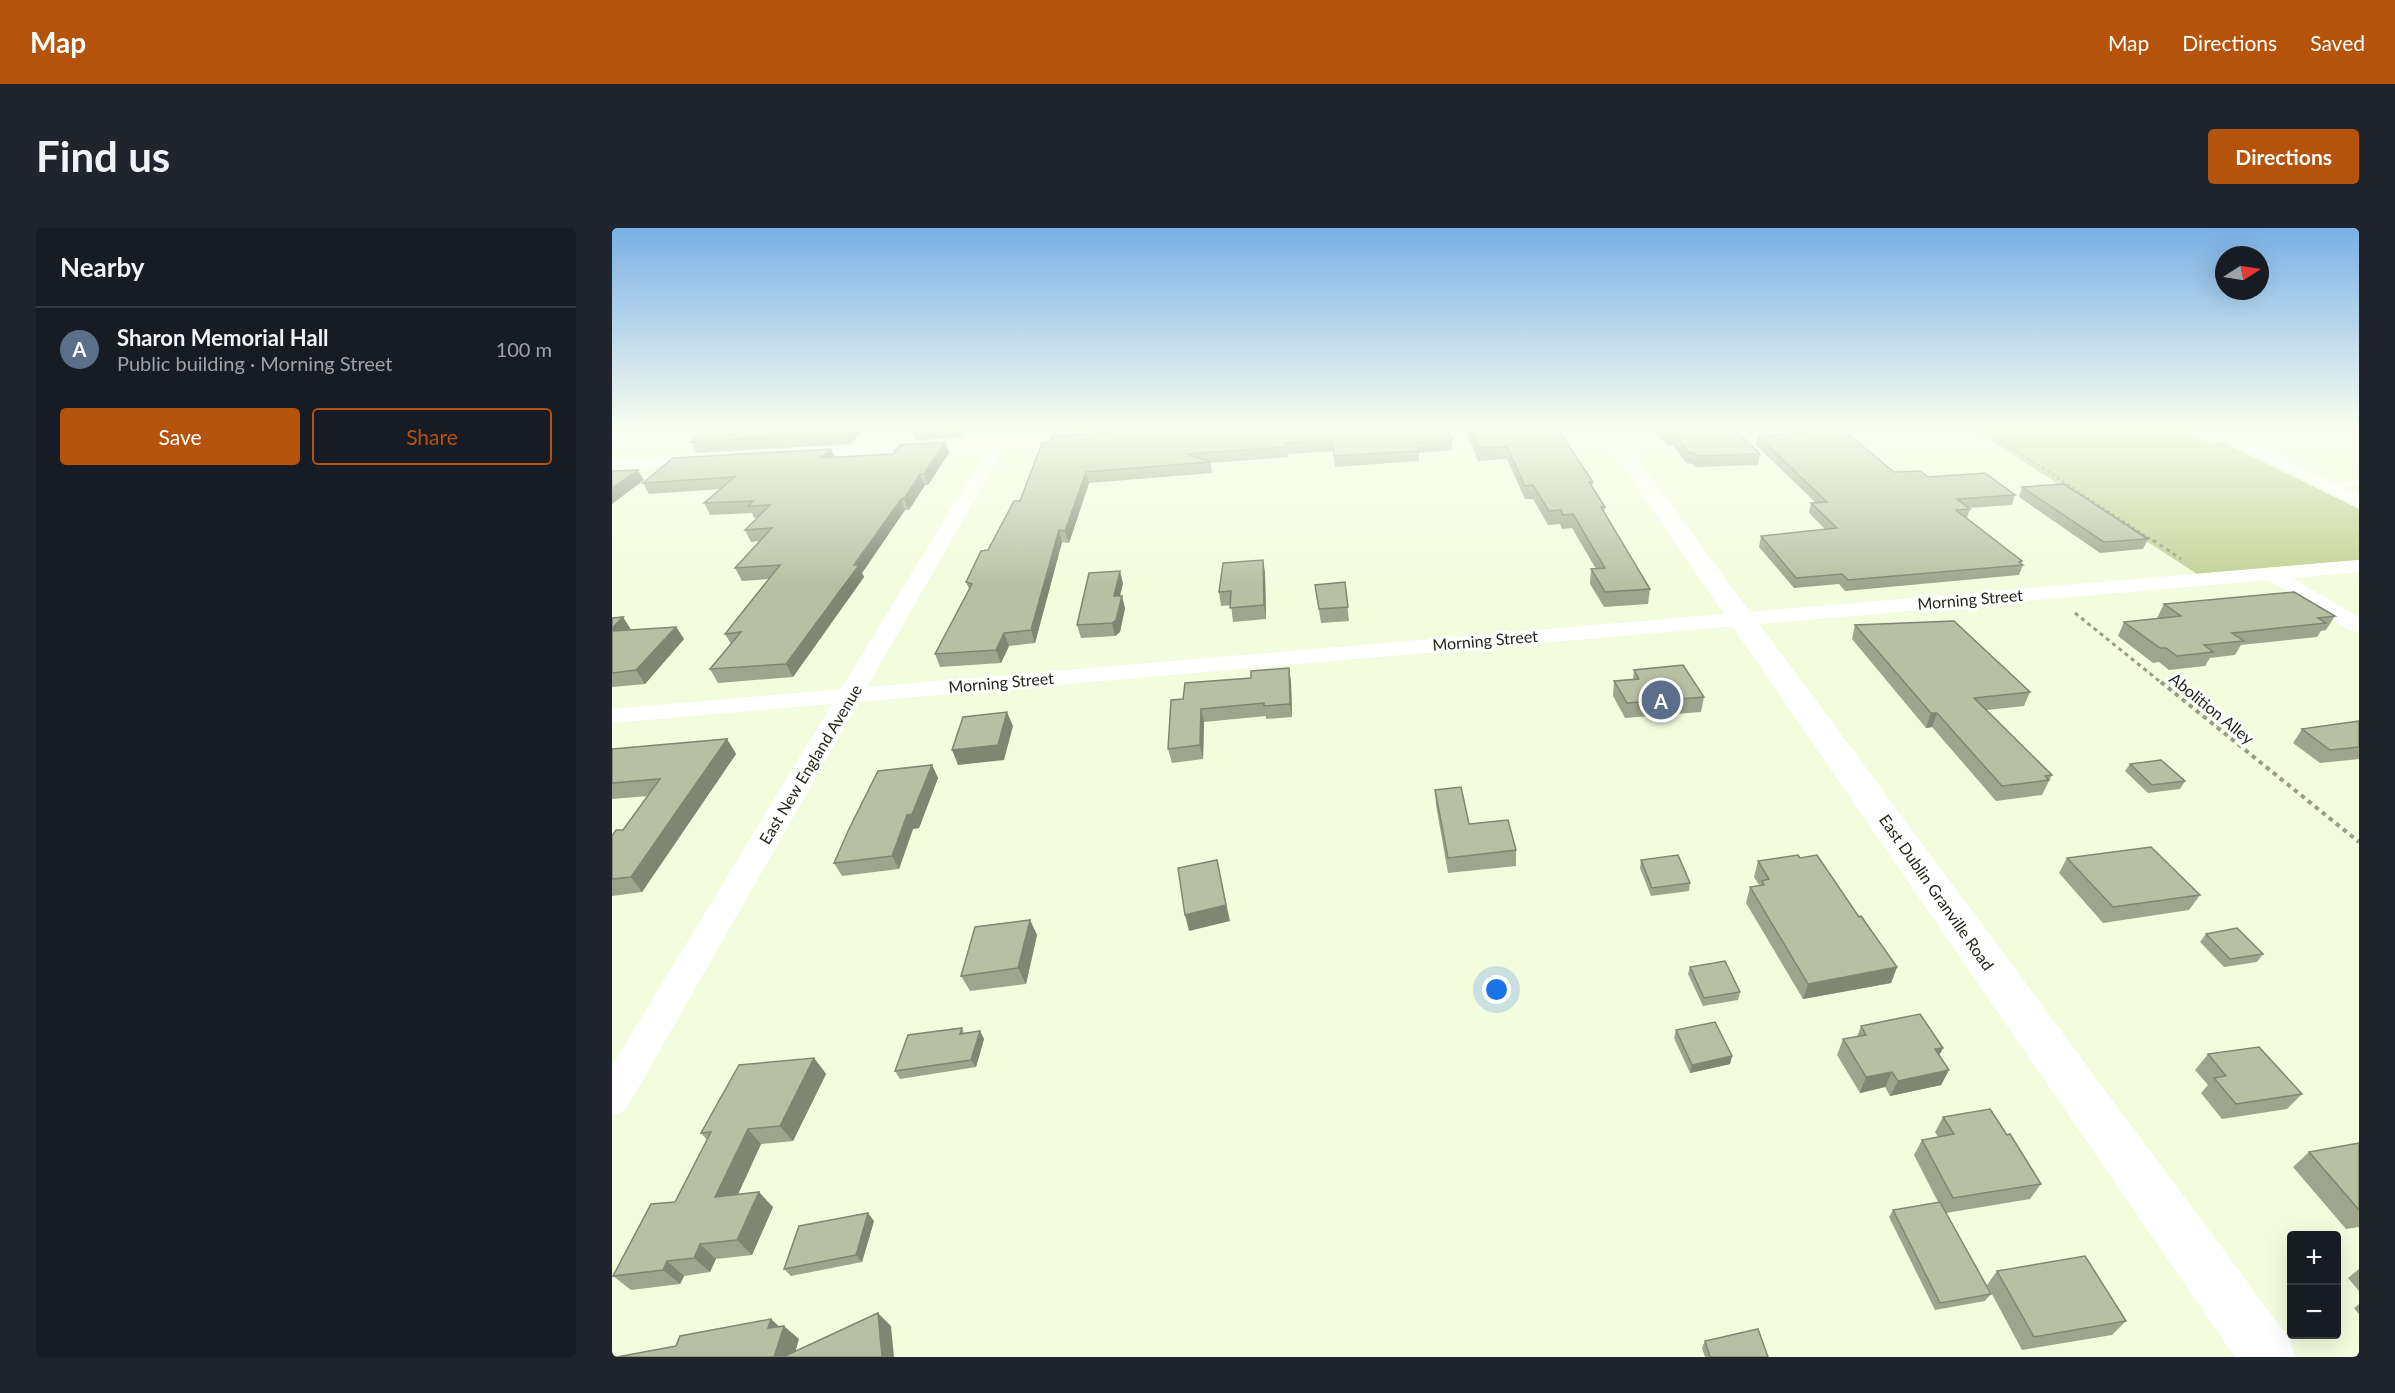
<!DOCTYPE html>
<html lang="en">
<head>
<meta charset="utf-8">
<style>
  body { margin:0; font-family:Lato,sans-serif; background:#20242c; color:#f1f3f6 }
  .controls { position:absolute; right:18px; bottom:18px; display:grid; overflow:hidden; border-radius:6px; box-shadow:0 6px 24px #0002 }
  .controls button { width:54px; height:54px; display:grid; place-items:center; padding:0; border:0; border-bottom:2px solid #363941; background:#171b24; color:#f1f3f6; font:30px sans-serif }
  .compass { position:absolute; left:1603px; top:18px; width:54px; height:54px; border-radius:50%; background:#171b24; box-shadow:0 6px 24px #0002; rotate:78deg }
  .you { position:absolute; left:885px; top:762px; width:21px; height:21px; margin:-15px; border:4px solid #fff; border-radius:50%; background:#1a73e8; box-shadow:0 0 0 9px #1a73e833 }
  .badge { display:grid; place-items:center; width:39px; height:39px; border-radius:50%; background:#b45309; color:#fff; font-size:20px; font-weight:700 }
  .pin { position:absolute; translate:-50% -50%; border:3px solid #fff; box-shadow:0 2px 6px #0006 }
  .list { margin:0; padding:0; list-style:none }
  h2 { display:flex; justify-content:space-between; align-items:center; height:78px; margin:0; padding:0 24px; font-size:26px }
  h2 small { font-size:20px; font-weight:400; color:#9ea1a6 }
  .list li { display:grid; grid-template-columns:39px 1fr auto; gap:18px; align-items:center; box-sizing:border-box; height:84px; padding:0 24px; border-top:2px solid #363941 }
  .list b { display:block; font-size:22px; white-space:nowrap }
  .list p { margin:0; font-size:20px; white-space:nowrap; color:#9ea1a6 }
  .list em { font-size:20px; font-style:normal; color:#9ea1a6 }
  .actions { display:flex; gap:12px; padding:18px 24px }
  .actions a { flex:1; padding:14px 0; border:2px solid #b45309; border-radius:6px; text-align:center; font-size:21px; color:#b45309 }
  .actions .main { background:#b45309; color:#fff }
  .map { position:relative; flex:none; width:1747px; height:1129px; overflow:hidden; border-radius:6px }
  header { display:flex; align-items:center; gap:36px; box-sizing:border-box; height:84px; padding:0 30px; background:#b45309; color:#fff }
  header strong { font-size:28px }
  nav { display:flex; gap:33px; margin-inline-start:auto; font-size:21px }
  .intro { display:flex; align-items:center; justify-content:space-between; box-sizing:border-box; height:144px; padding:0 36px }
  h1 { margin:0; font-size:42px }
  .button { padding:15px 27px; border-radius:6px; background:#b45309; color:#fff; font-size:21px; font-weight:700 }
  main { display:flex; gap:36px; padding:0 36px }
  aside { flex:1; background:#171b24; border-radius:6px; box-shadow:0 6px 24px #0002 }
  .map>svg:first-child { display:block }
  .green { fill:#c2d195 }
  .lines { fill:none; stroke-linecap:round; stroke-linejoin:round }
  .path-far2 { stroke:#979d87; stroke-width:2; stroke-dasharray:3 3; stroke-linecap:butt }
  .path-far1 { stroke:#979d87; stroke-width:3; stroke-dasharray:4 4; stroke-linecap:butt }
  .path { stroke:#979d87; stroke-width:4; stroke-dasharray:4.5 4.5; stroke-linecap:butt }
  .service { fill:#fff; fill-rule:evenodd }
  .minor { fill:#fff; fill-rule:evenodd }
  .primary { fill:#fff; fill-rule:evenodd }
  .wall { fill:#9ea58c }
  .shaded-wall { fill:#818672 }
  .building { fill:#b8c0a3; stroke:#818672; stroke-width:1.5 }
  .labels { text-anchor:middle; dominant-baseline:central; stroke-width:6; stroke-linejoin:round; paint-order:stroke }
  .street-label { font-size:16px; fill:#23261a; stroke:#fff }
</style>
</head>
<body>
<header>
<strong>Map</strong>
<nav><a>Map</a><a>Directions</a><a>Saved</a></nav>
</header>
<div class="intro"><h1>Find us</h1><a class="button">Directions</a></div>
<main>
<aside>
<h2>Nearby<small></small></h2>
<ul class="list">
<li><span class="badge" style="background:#5c6f8a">A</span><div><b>Sharon Memorial Hall</b><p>Public building · Morning Street</p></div><em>100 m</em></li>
</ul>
<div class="actions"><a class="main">Save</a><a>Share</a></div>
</aside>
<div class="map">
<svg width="1747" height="1129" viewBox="0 0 1747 1129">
  <rect width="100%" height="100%" fill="#f4fcde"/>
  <path class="green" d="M 1360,200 L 1567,200 L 1601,217 L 1608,213 L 1747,281 L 1747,332 L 1585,346 Z"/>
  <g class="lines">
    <path class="path-far2" d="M 1370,200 L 1543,314"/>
    <g class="path-far1">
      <path d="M 1541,312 L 1569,331"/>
      <path d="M 1463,385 L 1551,456"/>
    </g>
    <path class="path" d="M 1549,454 L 1747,614"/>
    <path class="service" d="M 1747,252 L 1747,258 L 1714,261 L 1710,258 L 1714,255 Z"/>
    <g class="minor">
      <path d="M 389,200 L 403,200 L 398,210 L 475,205 L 483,210 L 475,215 L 393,219 L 255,459 L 1747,332 L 1747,344 L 1680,350 L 1747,389 L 1747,404 L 1739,403 L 1656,352 L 247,474 L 13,883 L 0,887 L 0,838 L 220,476 L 0,495 L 0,481 L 229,461 L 376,220 L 184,231 L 176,226 L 184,221 L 382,210 Z"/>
      <path d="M 1588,200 L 1607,200 L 1747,267 L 1747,279 Z"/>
      <path d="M 92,227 L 100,232 L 98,235 L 0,242 L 0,232 Z"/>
    </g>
    <path class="primary" d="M 984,200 L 1002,200 L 1676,1109 L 1684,1129 L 1623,1129 Z"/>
  </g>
  <g class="wall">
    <path d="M 96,200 L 253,200 L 238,216 L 85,225 L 79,214 Z"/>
    <path d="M 300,200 L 354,200 L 347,210 L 304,212 L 299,201 Z"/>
    <path d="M 446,200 L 528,200 L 448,204 Z"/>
    <path d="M 574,200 L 840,212 L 840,222 L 807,225 L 807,233 L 723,239 L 721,223 L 676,226 L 676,229 L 599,235 L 600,245 L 477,255 L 457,315 L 450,314 L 423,415 L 397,418 L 389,435 L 328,439 L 323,426 L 357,361 L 354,354 L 408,273 Z"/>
    <path d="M 854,200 L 945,200 L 981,254 L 980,260 L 993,279 L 992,284 L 1038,361 L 1036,376 L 992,379 L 978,356 L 979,341 L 984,341 L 960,300 L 950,301 L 948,296 L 936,297 L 921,271 L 913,271 L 895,231 L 866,233 L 854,203 Z"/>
    <path d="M 1040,200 L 1121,200 L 1148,226 L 1146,237 L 1084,239 L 1081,236 L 1074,235 L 1061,217 L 1056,218 Z"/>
    <path d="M 1185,200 L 1229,200 L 1282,244 L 1316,249 L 1403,267 L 1400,277 L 1356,280 L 1358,281 L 1355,290 L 1410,333 L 1409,336 L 1411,337 L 1407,347 L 1233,363 L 1227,356 L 1182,360 L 1147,319 L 1149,308 L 1214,302 L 1197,285 L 1199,275 L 1204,275 L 1144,217 L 1146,208 L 1185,205 L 1184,204 Z"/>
    <path d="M 333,214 L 337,225 L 316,257 L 313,257 L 297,282 L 293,282 L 250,345 L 252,349 L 181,449 L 106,455 L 98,441 L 119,416 L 113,406 L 158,351 L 130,353 L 123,340 L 148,313 L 139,314 L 133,302 L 146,289 L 142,290 L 140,285 L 98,287 L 92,275 L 109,261 L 37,266 L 31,255 L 223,230 L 281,226 Z"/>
    <path d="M 1410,259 L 1536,311 L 1531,321 L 1488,325 L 1407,269 Z"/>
    <path d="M 651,332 L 653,345 L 654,391 L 621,394 L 619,377 L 609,378 L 607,364 Z"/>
    <path d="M 733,354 L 737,393 L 709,395 L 703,357 Z"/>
    <path d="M 511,355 L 508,368 L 513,380 L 508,404 L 503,408 L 469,410 L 465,397 Z"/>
    <path d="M 1552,376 L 1723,388 L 1714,402 L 1709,403 L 1705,409 L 1629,417 L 1623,427 L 1598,430 L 1593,438 L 1557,442 L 1547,434 L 1541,435 L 1506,408 L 1512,394 L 1546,390 L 1545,390 Z"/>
    <path d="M 11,389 L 19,402 L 64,399 L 72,411 L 33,456 L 0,459 L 0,390 Z"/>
    <path d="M 1243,397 L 1418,464 L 1412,478 L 1375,482 L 1440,547 L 1430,567 L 1384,573 L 1320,499 L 1314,500 L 1240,411 Z"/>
    <path d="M 1022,442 L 1092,469 L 1089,484 L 1013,490 L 1001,468 L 1002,453 L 1021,451 Z"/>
    <path d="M 679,453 L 680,489 L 654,491 L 654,488 L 592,494 L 591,531 L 560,535 L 556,521 L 571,471 Z"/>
    <path d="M 1747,493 L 1747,531 L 1708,535 L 1681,515 L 1690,501 Z"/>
    <path d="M 115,511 L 124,526 L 30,664 L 0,668 L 0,608 L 11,602 L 36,568 L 0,571 L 0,521 Z"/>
    <path d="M 1518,536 L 1573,553 L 1568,561 L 1536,565 L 1513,543 Z"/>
    <path d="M 320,537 L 326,550 L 307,600 L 301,601 L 287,641 L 230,648 L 222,635 Z"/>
    <path d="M 823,562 L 857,596 L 904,622 L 904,638 L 836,645 L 824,577 Z"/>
    <path d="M 1188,630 L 1247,689 L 1285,739 L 1279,755 L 1191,771 L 1134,675 L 1138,659 L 1147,657 L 1142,649 L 1146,633 Z"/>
    <path d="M 1455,630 L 1588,667 L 1577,682 L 1491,695 L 1447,645 Z"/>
    <path d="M 1029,632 L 1078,655 L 1077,663 L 1039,668 L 1028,640 Z"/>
    <path d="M 418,692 L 425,707 L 414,756 L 358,763 L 349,748 Z"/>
    <path d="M 1594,706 L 1651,726 L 1645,734 L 1612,739 L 1588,714 Z"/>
    <path d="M 1078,739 L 1128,764 L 1126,772 L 1091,778 L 1076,746 Z"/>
    <path d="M 1249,798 L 1331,820 L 1327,827 L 1337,842 L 1329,857 L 1278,868 L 1273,859 L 1248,865 L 1225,827 L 1231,811 L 1245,809 Z"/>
    <path d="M 350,800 L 352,805 L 368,803 L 372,811 L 364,839 L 288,851 L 283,843 Z"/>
    <path d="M 1064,802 L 1120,828 L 1118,836 L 1078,845 L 1062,810 Z"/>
    <path d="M 1596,826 L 1690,866 L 1675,881 L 1610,891 L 1589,865 L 1596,857 L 1583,842 Z"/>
    <path d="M 202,830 L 214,846 L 181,913 L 149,916 L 126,966 L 161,979 L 140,1027 L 104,1031 L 98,1044 L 72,1048 L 68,1056 L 19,1062 L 1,1048 L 63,974 L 95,912 L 89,905 Z"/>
    <path d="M 1331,889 L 1429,956 L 1418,971 L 1334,985 L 1379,1066 L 1373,1073 L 1323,1082 L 1277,989 L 1281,982 L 1326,974 L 1302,927 L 1310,912 L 1326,909 L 1323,904 Z"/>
    <path d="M 1747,915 L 1747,999 L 1734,1001 L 1681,939 L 1697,924 Z"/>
    <path d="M 262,993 L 250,1034 L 179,1048 L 172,1041 Z"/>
    <path d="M 1747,1041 L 1747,1063 L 1736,1050 Z"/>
    <path d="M 1385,1043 L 1514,1093 L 1500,1107 L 1410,1122 L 1375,1057 Z"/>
    <path d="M 1747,1076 L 1747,1086 L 1742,1080 Z"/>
    <path d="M 1093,1113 L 1156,1129 L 1093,1129 L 1090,1120 Z"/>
  </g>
  <g class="shaded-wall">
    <path d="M 239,200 L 253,200 L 238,216 L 233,205 Z"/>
    <path d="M 344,200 L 354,200 L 347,210 Z"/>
    <path d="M 333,214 L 337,225 L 316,257 L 312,246 Z"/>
    <path d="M 219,221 L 224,231 L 209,230 Z"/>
    <path d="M 26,242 L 32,252 L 0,276 L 0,260 Z"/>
    <path d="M 474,244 L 477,255 L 457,315 L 453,303 Z"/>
    <path d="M 308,246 L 313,257 L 297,282 L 292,271 Z"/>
    <path d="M 289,271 L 293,282 L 250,345 L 252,349 L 181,449 L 174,436 Z"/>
    <path d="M 447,302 L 450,314 L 423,415 L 419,402 Z"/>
    <path d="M 651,332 L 653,345 L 654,391 L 652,377 Z"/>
    <path d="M 508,343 L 511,355 L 505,381 L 502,368 Z"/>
    <path d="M 510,368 L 513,380 L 508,404 L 503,408 L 500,395 Z"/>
    <path d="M 11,389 L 19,402 L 0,409 L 0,400 Z"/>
    <path d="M 64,399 L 72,411 L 33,456 L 24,442 Z"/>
    <path d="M 392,405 L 397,418 L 389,435 L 384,422 Z"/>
    <path d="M 677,440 L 679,453 L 680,489 L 678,476 Z"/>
    <path d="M 589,481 L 592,494 L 591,531 L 588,517 Z"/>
    <path d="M 395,484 L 401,498 L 392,532 L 346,537 L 340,522 Z"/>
    <path d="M 1319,485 L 1325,485 L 1320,499 L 1314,500 Z"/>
    <path d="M 115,511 L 124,526 L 30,664 L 19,649 Z"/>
    <path d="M 320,537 L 326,550 L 307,600 L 301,601 L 287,641 L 280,628 L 295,587 Z"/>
    <path d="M 605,632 L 618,693 L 577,703 L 573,687 Z"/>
    <path d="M 418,692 L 425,707 L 414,756 L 406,740 Z"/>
    <path d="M 1285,739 L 1279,755 L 1191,771 L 1196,756 Z"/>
    <path d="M 368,803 L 372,811 L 364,839 L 359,832 Z"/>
    <path d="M 1331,820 L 1323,835 L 1323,821 Z"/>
    <path d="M 1120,828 L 1118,836 L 1078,845 L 1080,837 Z"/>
    <path d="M 202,830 L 214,846 L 181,913 L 168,898 Z"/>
    <path d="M 1337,842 L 1329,857 L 1278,868 L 1286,853 Z"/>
    <path d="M 1280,844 L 1273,859 L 1248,865 L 1254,849 Z"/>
    <path d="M 136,901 L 149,916 L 118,984 L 103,969 Z"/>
    <path d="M 147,964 L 161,979 L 140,1027 L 125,1012 Z"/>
    <path d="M 256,985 L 262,993 L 250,1034 L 244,1027 Z"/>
    <path d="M 88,1016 L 104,1031 L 98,1044 L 82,1030 Z"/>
    <path d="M 55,1033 L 72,1048 L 68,1056 L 51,1042 Z"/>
    <path d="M 266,1085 L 279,1098 L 282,1129 L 270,1129 Z"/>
    <path d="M 159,1091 L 171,1102 L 172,1098 L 187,1111 L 182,1129 L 162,1129 L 156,1100 Z"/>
  </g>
  <g class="building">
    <path d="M 96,200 L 239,200 L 233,205 L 79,214 Z"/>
    <path d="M 300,200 L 321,200 L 299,201 Z"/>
    <path d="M 574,200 L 835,200 L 840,212 L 804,214 L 807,223 L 722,228 L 720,212 L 674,215 L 675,219 L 575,226 L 598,234 L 474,244 L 453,303 L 447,302 L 419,402 L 392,405 L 384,422 L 323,426 L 360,356 L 354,354 L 369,323 L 376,322 L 402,273 L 408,273 L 430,215 L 438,214 L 440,208 Z"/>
    <path d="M 858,200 L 945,200 L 981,254 L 977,254 L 993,279 L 989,279 L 1038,361 L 993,364 L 979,341 L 993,340 L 961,286 L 951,287 L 949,282 L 937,283 L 921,257 L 913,258 L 895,219 L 866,220 Z"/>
    <path d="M 1051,200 L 1121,200 L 1148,226 L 1086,228 L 1082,225 L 1076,224 L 1063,207 L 1057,207 Z"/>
    <path d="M 1191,200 L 1229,200 L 1282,244 L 1308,243 L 1316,249 L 1373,245 L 1403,267 L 1345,271 L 1358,281 L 1344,282 L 1410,333 L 1407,334 L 1411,337 L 1236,352 L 1230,346 L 1184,350 L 1149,308 L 1225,300 L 1199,275 L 1215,274 L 1146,208 L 1196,204 Z"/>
    <path d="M 333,214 L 312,246 L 308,246 L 292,271 L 289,271 L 242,337 L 247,337 L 174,436 L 98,441 L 129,404 L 113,406 L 168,337 L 123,340 L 160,300 L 133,302 L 158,277 L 136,278 L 141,273 L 92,275 L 123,249 L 31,255 L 61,230 L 219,221 L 209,230 L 281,226 L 288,217 Z"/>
    <path d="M 26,242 L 0,260 L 0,243 Z"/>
    <path d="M 1452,256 L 1536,311 L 1492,314 L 1410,259 Z"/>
    <path d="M 651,332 L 652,377 L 618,380 L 619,363 L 607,364 L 611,335 Z"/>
    <path d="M 508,343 L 502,368 L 510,368 L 504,392 L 500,395 L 465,397 L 477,345 Z"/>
    <path d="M 733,354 L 736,379 L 707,381 L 703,357 Z"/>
    <path d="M 1682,364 L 1723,388 L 1706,390 L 1714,395 L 1620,405 L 1632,413 L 1592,417 L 1601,424 L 1565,428 L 1554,420 L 1548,420 L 1512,394 L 1569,388 L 1552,376 Z"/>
    <path d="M 11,389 L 0,400 L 0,390 Z"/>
    <path d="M 1342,393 L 1418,464 L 1362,470 L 1440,547 L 1433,548 L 1437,552 L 1390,558 L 1325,485 L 1319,485 L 1243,397 Z"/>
    <path d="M 64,399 L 24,442 L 0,445 L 0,403 Z"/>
    <path d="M 1071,437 L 1092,469 L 1015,475 L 1002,453 L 1027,451 L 1022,442 Z"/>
    <path d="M 677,440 L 678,476 L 652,478 L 652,475 L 589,481 L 588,517 L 556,521 L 559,472 L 571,471 L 573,455 L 639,450 L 639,443 Z"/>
    <path d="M 395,484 L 386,517 L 340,522 L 351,489 Z"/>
    <path d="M 1747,493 L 1747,519 L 1718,522 L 1690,501 Z"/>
    <path d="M 115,511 L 19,649 L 0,651 L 0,608 L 4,602 L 11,602 L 48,551 L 0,555 L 0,521 Z"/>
    <path d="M 1549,532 L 1573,553 L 1540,557 L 1518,536 Z"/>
    <path d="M 320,537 L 300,586 L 295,587 L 280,628 L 222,635 L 237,601 L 266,543 Z"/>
    <path d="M 849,559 L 857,596 L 896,592 L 904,622 L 836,630 L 823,562 Z"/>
    <path d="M 1539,619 L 1588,667 L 1501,679 L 1455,630 Z"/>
    <path d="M 1066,627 L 1078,655 L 1040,660 L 1029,632 Z"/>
    <path d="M 1186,627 L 1188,630 L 1205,627 L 1247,689 L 1249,688 L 1285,739 L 1196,756 L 1138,659 L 1152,657 L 1150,653 L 1157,651 L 1146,633 Z"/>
    <path d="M 605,632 L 614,677 L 573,687 L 566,640 Z"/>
    <path d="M 418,692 L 406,740 L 349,748 L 363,699 Z"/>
    <path d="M 1625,700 L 1651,726 L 1618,731 L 1594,706 Z"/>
    <path d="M 1113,733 L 1128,764 L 1092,770 L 1078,739 Z"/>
    <path d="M 1308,786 L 1331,820 L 1323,821 L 1337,842 L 1286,853 L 1280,844 L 1254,849 L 1231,811 L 1254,807 L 1249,798 Z"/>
    <path d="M 1103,794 L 1120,828 L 1080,837 L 1064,802 Z"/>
    <path d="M 350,800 L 348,806 L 368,803 L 359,832 L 283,843 L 296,807 Z"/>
    <path d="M 1647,819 L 1690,866 L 1624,876 L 1602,850 L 1614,848 L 1596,826 Z"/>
    <path d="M 202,830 L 168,898 L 136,901 L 103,969 L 147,964 L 125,1012 L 88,1016 L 82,1030 L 55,1033 L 51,1042 L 1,1048 L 39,976 L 63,974 L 99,904 L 89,905 L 127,837 Z"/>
    <path d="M 1378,881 L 1395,907 L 1398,906 L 1429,956 L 1341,970 L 1310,912 L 1342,906 L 1331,889 Z"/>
    <path d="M 1747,915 L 1747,982 L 1697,924 Z"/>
    <path d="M 1328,974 L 1379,1066 L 1328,1075 L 1281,982 Z"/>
    <path d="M 256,985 L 244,1027 L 172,1041 L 187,998 Z"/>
    <path d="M 1473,1028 L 1514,1093 L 1422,1109 L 1385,1043 Z"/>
    <path d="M 266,1085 L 270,1129 L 171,1129 Z"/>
    <path d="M 159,1091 L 156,1100 L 172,1098 L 162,1129 L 5,1129 L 64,1118 L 68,1108 Z"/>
    <path d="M 1146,1101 L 1156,1129 L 1098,1129 L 1093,1113 Z"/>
  </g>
  <linearGradient id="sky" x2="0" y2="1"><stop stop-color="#79b0e5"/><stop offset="0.56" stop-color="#fafef0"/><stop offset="1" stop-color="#fafef0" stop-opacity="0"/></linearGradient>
  <rect width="1747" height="358" fill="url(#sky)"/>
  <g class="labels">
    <g class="street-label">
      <text transform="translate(1358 371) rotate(-5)">Morning Street</text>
      <text transform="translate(873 412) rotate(-5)">Morning Street</text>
      <text transform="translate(389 454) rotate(-5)">Morning Street</text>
      <text transform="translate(1600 480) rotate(39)">Abolition Alley</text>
      <text transform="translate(198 536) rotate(-59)">East New England Avenue</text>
      <text transform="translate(1325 664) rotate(55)">East Dublin Granville Road</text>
    </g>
  </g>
</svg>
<div class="controls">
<button>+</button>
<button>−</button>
</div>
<svg class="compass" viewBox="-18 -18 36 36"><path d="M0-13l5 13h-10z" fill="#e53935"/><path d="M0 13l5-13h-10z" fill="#9ea1a6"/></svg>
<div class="you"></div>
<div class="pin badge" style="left:1049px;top:472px;background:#5c6f8a">A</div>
</div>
</main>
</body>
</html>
